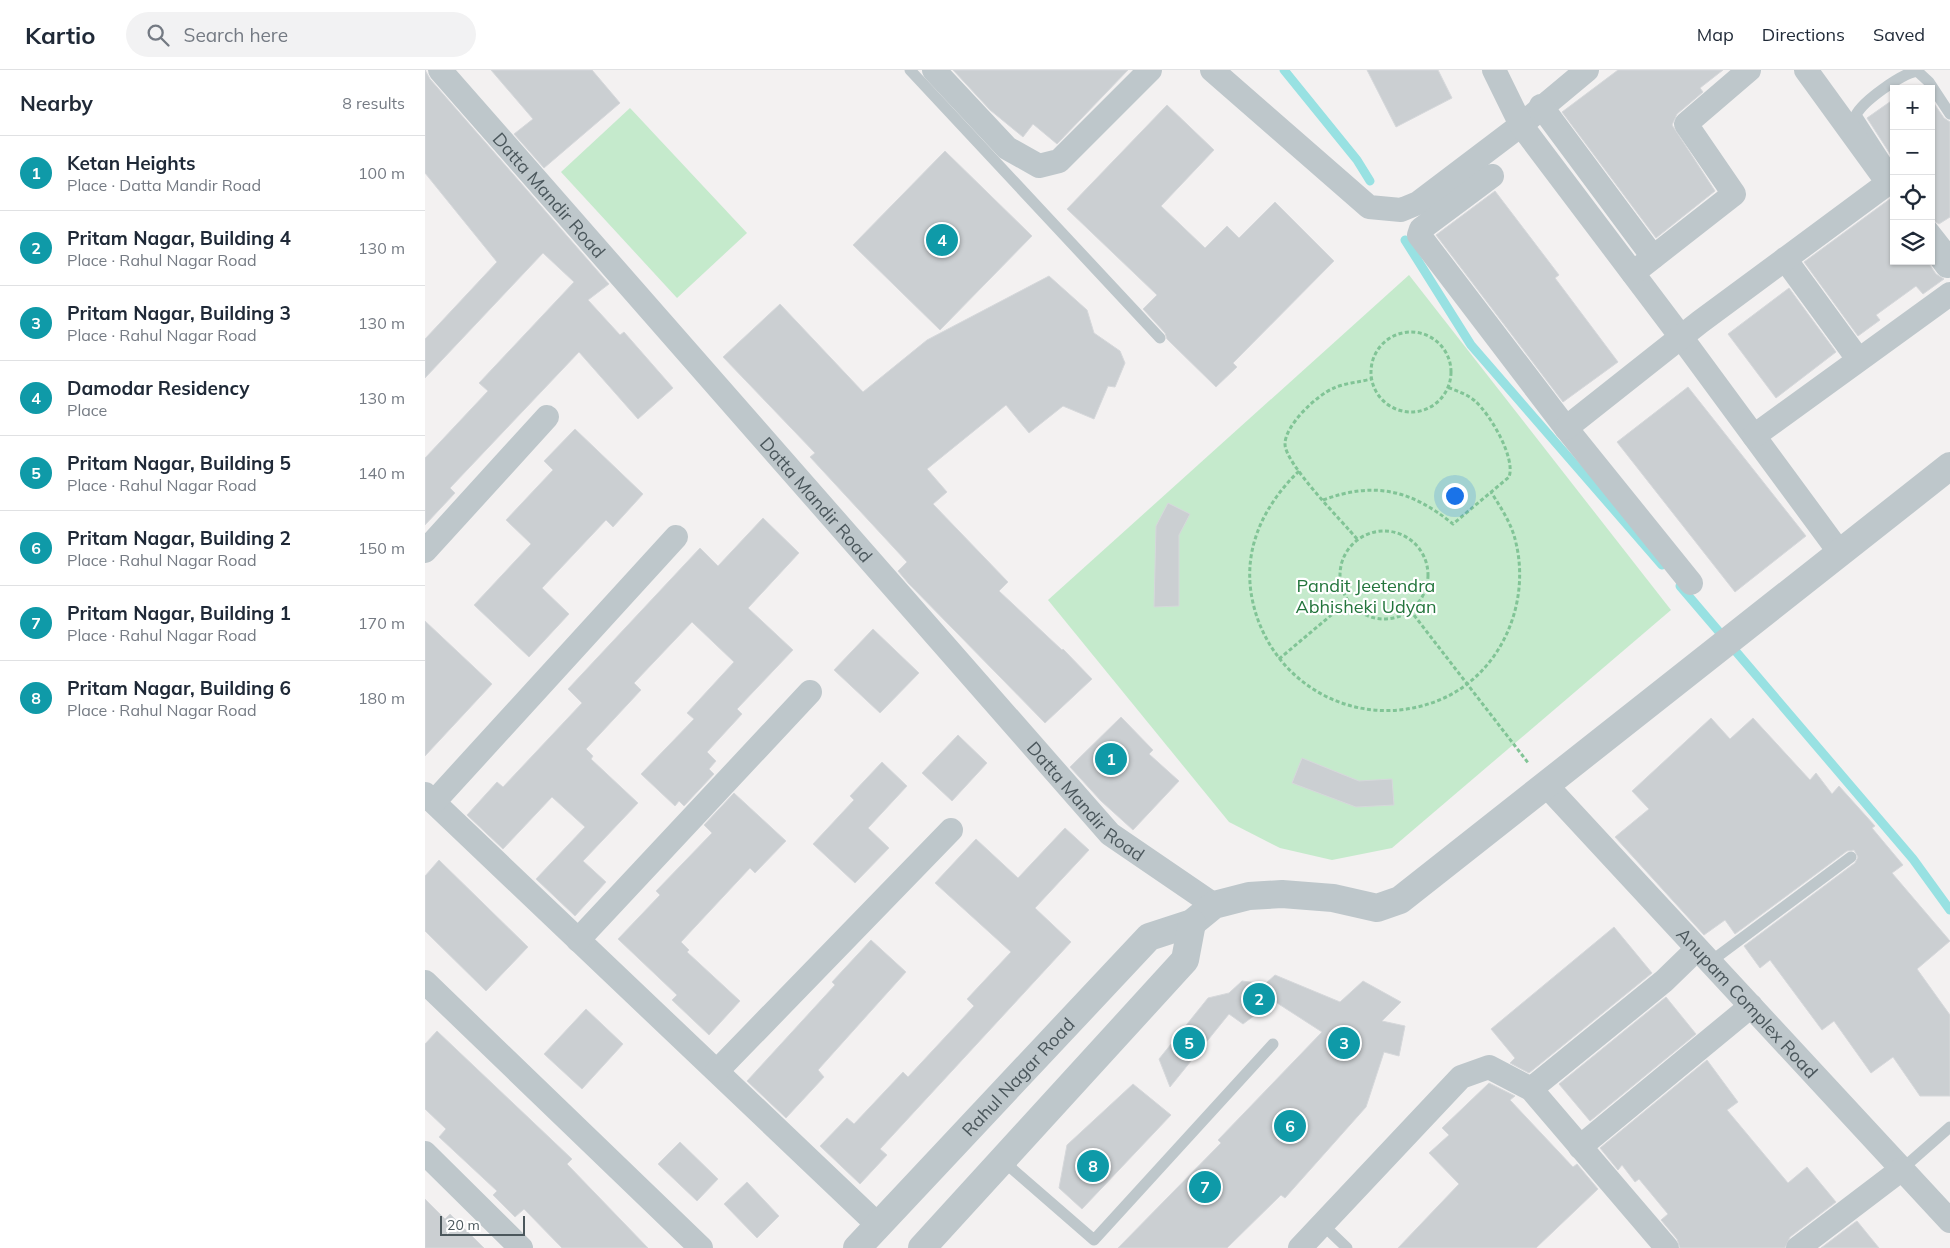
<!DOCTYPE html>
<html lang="en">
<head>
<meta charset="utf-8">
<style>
  body { margin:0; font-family:Mulish,sans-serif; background:#f2f2f3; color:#1f2937 }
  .controls { position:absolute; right:15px; top:15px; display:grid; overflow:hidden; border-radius:0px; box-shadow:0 1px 4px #0004 }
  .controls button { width:45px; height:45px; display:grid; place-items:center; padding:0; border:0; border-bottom:1px solid #e0e1e3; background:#fff; color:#1f2937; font:25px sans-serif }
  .scale { position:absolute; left:15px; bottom:12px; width:85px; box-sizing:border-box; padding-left:5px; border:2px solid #4b575c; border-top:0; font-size:14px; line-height:18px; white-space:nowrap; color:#4b575c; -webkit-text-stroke:4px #fff; paint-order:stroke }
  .you { position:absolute; left:1029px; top:425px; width:18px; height:18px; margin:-12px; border:4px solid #fff; border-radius:50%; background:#1a73e8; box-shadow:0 0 0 8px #1a73e833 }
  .badge { display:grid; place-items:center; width:32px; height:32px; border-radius:50%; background:#3094ce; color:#fff; font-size:16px; font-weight:700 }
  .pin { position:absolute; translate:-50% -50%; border:2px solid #fff; box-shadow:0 1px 5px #0006 }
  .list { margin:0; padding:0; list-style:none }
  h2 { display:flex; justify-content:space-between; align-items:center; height:65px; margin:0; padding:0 20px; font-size:21px }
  h2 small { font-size:16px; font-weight:400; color:#747a83 }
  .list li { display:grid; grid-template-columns:32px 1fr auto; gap:15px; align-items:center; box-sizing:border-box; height:75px; padding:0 20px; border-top:1px solid #e0e1e3 }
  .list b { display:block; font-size:19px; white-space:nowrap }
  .list p { margin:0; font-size:16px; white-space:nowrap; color:#747a83 }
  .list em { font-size:16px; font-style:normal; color:#747a83 }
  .icon { flex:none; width:28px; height:28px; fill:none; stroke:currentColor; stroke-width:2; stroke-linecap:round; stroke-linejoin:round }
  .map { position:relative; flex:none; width:1525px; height:1178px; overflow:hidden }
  header { display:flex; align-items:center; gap:30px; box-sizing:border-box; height:70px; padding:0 25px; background:#fff; border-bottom:1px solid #e0e1e3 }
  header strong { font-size:24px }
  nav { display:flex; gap:28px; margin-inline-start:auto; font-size:18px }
  .search { width:350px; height:45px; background:#f2f2f3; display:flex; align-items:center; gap:12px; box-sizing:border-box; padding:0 18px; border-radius:28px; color:#747a83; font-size:19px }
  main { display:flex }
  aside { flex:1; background:#fff }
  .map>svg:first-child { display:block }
  .green { fill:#c5eacc }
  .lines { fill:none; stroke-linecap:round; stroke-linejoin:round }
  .stream { stroke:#98e1e2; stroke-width:9 }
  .building { fill:#cbcfd2; stroke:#d6d8db }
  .path { stroke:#81c496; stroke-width:3; stroke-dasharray:4 2.5; stroke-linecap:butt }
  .service { stroke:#bec7cb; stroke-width:11 }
  .minor { stroke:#bec7cb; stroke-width:24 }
  .tertiary { stroke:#bec7cb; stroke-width:28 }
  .labels { text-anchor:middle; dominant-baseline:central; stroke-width:4.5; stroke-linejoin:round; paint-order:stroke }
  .street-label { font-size:18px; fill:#4b575c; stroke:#fff }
  .park-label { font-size:18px; fill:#23753c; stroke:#fff }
</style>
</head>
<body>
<header>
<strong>Kartio</strong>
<div class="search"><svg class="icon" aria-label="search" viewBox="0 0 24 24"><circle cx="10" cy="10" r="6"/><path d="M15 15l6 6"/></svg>Search here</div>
<nav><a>Map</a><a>Directions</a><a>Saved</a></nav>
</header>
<main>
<aside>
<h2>Nearby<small>8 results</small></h2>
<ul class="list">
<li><span class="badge" style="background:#0f9aa8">1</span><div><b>Ketan Heights</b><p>Place · Datta Mandir Road</p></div><em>100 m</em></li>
<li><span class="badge" style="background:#0f9aa8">2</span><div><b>Pritam Nagar, Building 4</b><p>Place · Rahul Nagar Road</p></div><em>130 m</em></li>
<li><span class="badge" style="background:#0f9aa8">3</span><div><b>Pritam Nagar, Building 3</b><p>Place · Rahul Nagar Road</p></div><em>130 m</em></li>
<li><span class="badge" style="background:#0f9aa8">4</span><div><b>Damodar Residency</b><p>Place</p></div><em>130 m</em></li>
<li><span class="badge" style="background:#0f9aa8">5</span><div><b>Pritam Nagar, Building 5</b><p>Place · Rahul Nagar Road</p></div><em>140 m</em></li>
<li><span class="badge" style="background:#0f9aa8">6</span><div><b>Pritam Nagar, Building 2</b><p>Place · Rahul Nagar Road</p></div><em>150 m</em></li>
<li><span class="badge" style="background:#0f9aa8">7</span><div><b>Pritam Nagar, Building 1</b><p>Place · Rahul Nagar Road</p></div><em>170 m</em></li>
<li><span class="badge" style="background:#0f9aa8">8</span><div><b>Pritam Nagar, Building 6</b><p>Place · Rahul Nagar Road</p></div><em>180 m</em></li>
</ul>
</aside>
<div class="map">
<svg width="1525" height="1178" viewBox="0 0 1525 1178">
  <rect width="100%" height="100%" fill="#f3f1f1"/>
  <g class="green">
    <path d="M 205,38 L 322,163 L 252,228 L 136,102 Z"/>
    <path d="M 984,205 L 1246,540 L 967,778 L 907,790 L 855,778 L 804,752 L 623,530 Z"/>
  </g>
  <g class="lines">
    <g class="stream">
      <path d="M 859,0 L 932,90 L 945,111"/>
      <path d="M 980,170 L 1046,275 L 1237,495"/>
      <path d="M 1255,516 L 1488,789 L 1525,840"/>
    </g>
  </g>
  <g class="building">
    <path d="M 0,0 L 5,9 L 184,214 L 163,230 L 195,265 L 199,262 L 248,318 L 213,349 L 154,282 L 25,418 L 30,423 L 0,455 L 0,388 L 63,321 L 54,313 L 149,212 L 118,183 L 0,308 L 0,269 L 72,192 L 0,103 Z"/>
    <path d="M 66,0 L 167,0 L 195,33 L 119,98 L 89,64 L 108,49 Z"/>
    <path d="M 528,0 L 703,0 L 632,74 L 608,54 L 598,67 L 565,40 Z"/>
    <path d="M 942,0 L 1013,0 L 1027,28 L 971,57 Z"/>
    <path d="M 1193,0 L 1298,0 L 1275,18 L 1278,22 L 1252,44 L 1247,55 L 1290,121 L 1231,168 L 1137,42 Z"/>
    <path d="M 1469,29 L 1469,90 L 1442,48 Z"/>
    <path d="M 1506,29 L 1519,48 L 1525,52 L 1525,147 L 1514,154 L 1506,149 Z"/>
    <path d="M 742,35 L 789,80 L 736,136 L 780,178 L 802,156 L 814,168 L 850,132 L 909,191 L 808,293 L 812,297 L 791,317 L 742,269 L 740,263 L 718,239 L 732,225 L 642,139 Z"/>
    <path d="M 520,81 L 607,166 L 515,260 L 428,175 Z"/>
    <path d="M 1070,121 L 1134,205 L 1130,208 L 1193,292 L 1138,332 L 1011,165 Z"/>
    <path d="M 1469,126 L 1469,191 L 1502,191 L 1511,204 L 1519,209 L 1498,224 L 1491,216 L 1451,245 L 1455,250 L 1433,266 L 1379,192 Z"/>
    <path d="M 624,206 L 662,240 L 669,263 L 695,281 L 700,293 L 690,317 L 683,316 L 669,349 L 638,336 L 604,363 L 581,335 L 502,399 L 522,422 L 508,434 L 583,512 L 574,521 L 637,580 L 638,579 L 667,609 L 620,653 L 484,514 L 473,501 L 482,492 L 385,387 L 390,383 L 298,287 L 355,234 L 438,322 L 502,270 Z"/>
    <path d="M 1364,218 L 1411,282 L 1351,328 L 1303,264 Z"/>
    <path d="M 1263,317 L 1381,466 L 1310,522 L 1192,372 Z"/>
    <path d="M 150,359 L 218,424 L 188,457 L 181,450 L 117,518 L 144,544 L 104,587 L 49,535 L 106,474 L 81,450 L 128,400 L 119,391 Z"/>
    <path d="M 743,433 L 765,444 L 754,465 L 754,536 L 729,537 L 731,456 Z"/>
    <path d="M 338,448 L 374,483 L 323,538 L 368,580 L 312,639 L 317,644 L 282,682 L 291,691 L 284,699 L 289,704 L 259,736 L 254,731 L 250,736 L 216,704 L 269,649 L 262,643 L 309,592 L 267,552 L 209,613 L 216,620 L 161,679 L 168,686 L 166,689 L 213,733 L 158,791 L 181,812 L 150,846 L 111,809 L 160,757 L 127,727 L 78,779 L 42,745 L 72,712 L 78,717 L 157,633 L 143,619 L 275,478 L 293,496 Z"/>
    <path d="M 0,551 L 67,614 L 0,686 Z"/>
    <path d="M 448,559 L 494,603 L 455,643 L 409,600 Z"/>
    <path d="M 696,647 L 728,680 L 724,684 L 754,711 L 708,760 L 676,731 L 645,697 Z"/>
    <path d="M 1286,648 L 1305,669 L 1328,648 L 1385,710 L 1391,703 L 1407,724 L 1414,716 L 1450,756 L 1447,758 L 1478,795 L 1467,803 L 1525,871 L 1492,899 L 1525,945 L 1525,1026 L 1495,1026 L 1468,987 L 1446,1003 L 1409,951 L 1397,960 L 1345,890 L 1335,898 L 1319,876 L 1430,793 L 1433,787 L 1429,780 L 1422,781 L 1310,864 L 1300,850 L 1279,865 L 1190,767 L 1224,739 L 1207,721 Z"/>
    <path d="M 533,665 L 562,693 L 527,731 L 497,703 Z"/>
    <path d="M 877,688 L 934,711 L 967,709 L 969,735 L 931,737 L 867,713 Z"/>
    <path d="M 457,692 L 482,716 L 443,758 L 464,778 L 430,813 L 388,774 L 429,730 L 425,726 Z"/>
    <path d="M 309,723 L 361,771 L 330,803 L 325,798 L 256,872 L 264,880 L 262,882 L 315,931 L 284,965 L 247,930 L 252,925 L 193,869 L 235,825 L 231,821 L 287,763 L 279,755 Z"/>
    <path d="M 640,758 L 664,780 L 610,838 L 646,872 L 455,1079 L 462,1085 L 435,1114 L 395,1076 L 422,1048 L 429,1054 L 478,1002 L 483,1007 L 549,936 L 542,929 L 586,882 L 510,813 L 551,769 L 593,808 Z"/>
    <path d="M 14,790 L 103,877 L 61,921 L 0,861 L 0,806 Z"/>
    <path d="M 1189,857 L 1227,903 L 1104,1003 L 1085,993 L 1090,988 L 1066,959 Z"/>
    <path d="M 446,870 L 481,902 L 393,1000 L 399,1007 L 361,1048 L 322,1011 L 410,915 L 407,912 Z"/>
    <path d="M 850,905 L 915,932 L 938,911 L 976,932 L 957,951 L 980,956 L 974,986 L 959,982 L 941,1037 L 860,1128 L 856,1125 L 802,1178 L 693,1178 L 796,1073 L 793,1070 L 897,962 L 849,931 L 818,954 L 804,944 L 745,1017 L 734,989 L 783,928 L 804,923 L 817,911 L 840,914 Z"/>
    <path d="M 1241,927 L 1271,964 L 1165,1051 L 1134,1014 Z"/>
    <path d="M 161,939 L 198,974 L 157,1019 L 119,984 Z"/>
    <path d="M 12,961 L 147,1089 L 142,1094 L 223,1178 L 137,1178 L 99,1139 L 90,1147 L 68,1125 L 72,1121 L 14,1067 L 21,1059 L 0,1039 L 0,974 Z"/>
    <path d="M 1282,990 L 1313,1032 L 1302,1040 L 1363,1113 L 1382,1097 L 1411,1132 L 1365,1167 L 1360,1178 L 1255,1178 L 1252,1169 L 1236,1150 L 1243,1144 L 1214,1109 L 1210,1112 L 1197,1095 L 1193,1100 L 1175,1078 Z"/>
    <path d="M 1064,1013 L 1090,1026 L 1085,1030 L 1148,1097 L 1152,1094 L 1173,1119 L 1111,1178 L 973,1178 L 1034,1114 L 1004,1083 L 1024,1065 L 1017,1058 Z"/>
    <path d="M 708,1014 L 746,1045 L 657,1139 L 634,1118 L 642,1075 Z"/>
    <path d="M 255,1072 L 293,1109 L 272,1131 L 233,1094 Z"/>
    <path d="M 322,1112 L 354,1146 L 332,1168 L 299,1134 Z"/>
    <path d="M 0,1129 L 20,1149 L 25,1144 L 59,1178 L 0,1178 Z"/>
    <path d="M 1432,1151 L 1454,1178 L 1396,1178 L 1429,1153 Z"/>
  </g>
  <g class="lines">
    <g class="path">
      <circle cx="986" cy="302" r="40"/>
      <path d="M 874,401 C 838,436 816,481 828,533 C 847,615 932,662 1012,631 C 1074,607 1106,536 1091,473 C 1087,454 1076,438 1066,422"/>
      <path d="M 898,430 C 950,411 986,420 1028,454 L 1084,407 C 1091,388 1065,344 1050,331 C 1042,324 1032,321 1022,317"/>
      <circle cx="959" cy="505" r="44"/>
      <path d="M 932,469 C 918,452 860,394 860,374 C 860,355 892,325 909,318 C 920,313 935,312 946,309"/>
      <path d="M 985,540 L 1104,694"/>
      <path d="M 854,589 L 923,531"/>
    </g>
    <g class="service">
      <path d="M 485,0 L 735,268"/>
      <path d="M 1462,93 L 1431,45 C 1438,31 1476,4 1492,1 L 1504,12 L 1525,44"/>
      <path d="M 1506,156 L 1525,180"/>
      <path d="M 1285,892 L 1426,787"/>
      <path d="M 577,1090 L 669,1170 L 848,974"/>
      <path d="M 1477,1099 L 1525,1057"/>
      <path d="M 897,1154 L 922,1178"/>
    </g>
    <g class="minor">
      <path id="s1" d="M 15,0 L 685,764 L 789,835"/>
      <path d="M 509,0 L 582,78 L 614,96 L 634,91 L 725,0"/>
      <path d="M 787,0 L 944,137 L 976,140 L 993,133 L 1096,55 L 1162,0"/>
      <path d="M 1069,0 L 1096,55 L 1256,267 L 1415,483"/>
      <path d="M 1116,36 L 1228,187"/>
      <path d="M 1067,106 L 996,159 L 994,165 L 1141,358 L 1266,513"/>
      <path d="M 1506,174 L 1522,196"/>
      <path d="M 1360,189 L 1433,289"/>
      <path d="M 1208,203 L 1309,124 L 1261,54 L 1324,0"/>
      <path d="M 1141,358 L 1275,252 L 1463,113 L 1381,0"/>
      <path d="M 1329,366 L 1525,224"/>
      <path d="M 0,481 L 122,347"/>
      <path id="s2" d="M 1120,714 L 1525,1151"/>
      <path d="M 0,724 L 453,1155"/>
      <path d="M 9,732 L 251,467"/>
      <path d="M 153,870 L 385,622"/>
      <path d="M 0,912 L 276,1178"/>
      <path d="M 292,1001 L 526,760"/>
      <path d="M 1106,1019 L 1239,911 L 1272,879"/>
      <path d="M 1155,1077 L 1326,936"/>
      <path d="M 0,1083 L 96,1178"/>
      <path d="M 875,1178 L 1036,1007 L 1064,997 L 1106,1019 L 1242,1178"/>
      <path d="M 1373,1178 L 1477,1099"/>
    </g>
    <g class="tertiary">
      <path id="s3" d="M 432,1178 L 724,867 L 767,853 L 789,835 L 824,826 L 857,824 L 908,828 L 952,838 L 975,830 L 1525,396"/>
      <path d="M 497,1178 L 760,890 L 767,853"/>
    </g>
  </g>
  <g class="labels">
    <g class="street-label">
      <text stroke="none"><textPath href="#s1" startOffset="166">Datta Mandir Road</textPath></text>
      <text stroke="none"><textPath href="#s1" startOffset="571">Datta Mandir Road</textPath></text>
      <text stroke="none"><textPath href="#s1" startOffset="976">Datta Mandir Road</textPath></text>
      <text stroke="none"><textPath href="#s2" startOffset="298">Anupam Complex Road</textPath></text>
      <text stroke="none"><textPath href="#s3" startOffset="235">Rahul Nagar Road</textPath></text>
    </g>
    <g class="park-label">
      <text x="941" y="515">Pandit Jeetendra<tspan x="941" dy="21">Abhisheki Udyan</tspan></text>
    </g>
  </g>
</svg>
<div class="controls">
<button>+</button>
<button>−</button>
<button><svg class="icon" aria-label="locate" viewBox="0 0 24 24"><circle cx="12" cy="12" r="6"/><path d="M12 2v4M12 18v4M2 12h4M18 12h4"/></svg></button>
<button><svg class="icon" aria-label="layers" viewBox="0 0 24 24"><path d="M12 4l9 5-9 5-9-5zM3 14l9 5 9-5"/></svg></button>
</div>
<div class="scale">20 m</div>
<div class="you"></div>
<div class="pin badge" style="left:686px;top:689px;background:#0f9aa8">1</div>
<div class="pin badge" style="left:834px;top:929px;background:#0f9aa8">2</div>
<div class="pin badge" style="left:919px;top:973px;background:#0f9aa8">3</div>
<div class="pin badge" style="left:517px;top:170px;background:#0f9aa8">4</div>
<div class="pin badge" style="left:764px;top:973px;background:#0f9aa8">5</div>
<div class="pin badge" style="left:865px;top:1056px;background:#0f9aa8">6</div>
<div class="pin badge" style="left:780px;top:1117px;background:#0f9aa8">7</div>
<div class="pin badge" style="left:668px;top:1096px;background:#0f9aa8">8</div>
</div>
</main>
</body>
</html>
